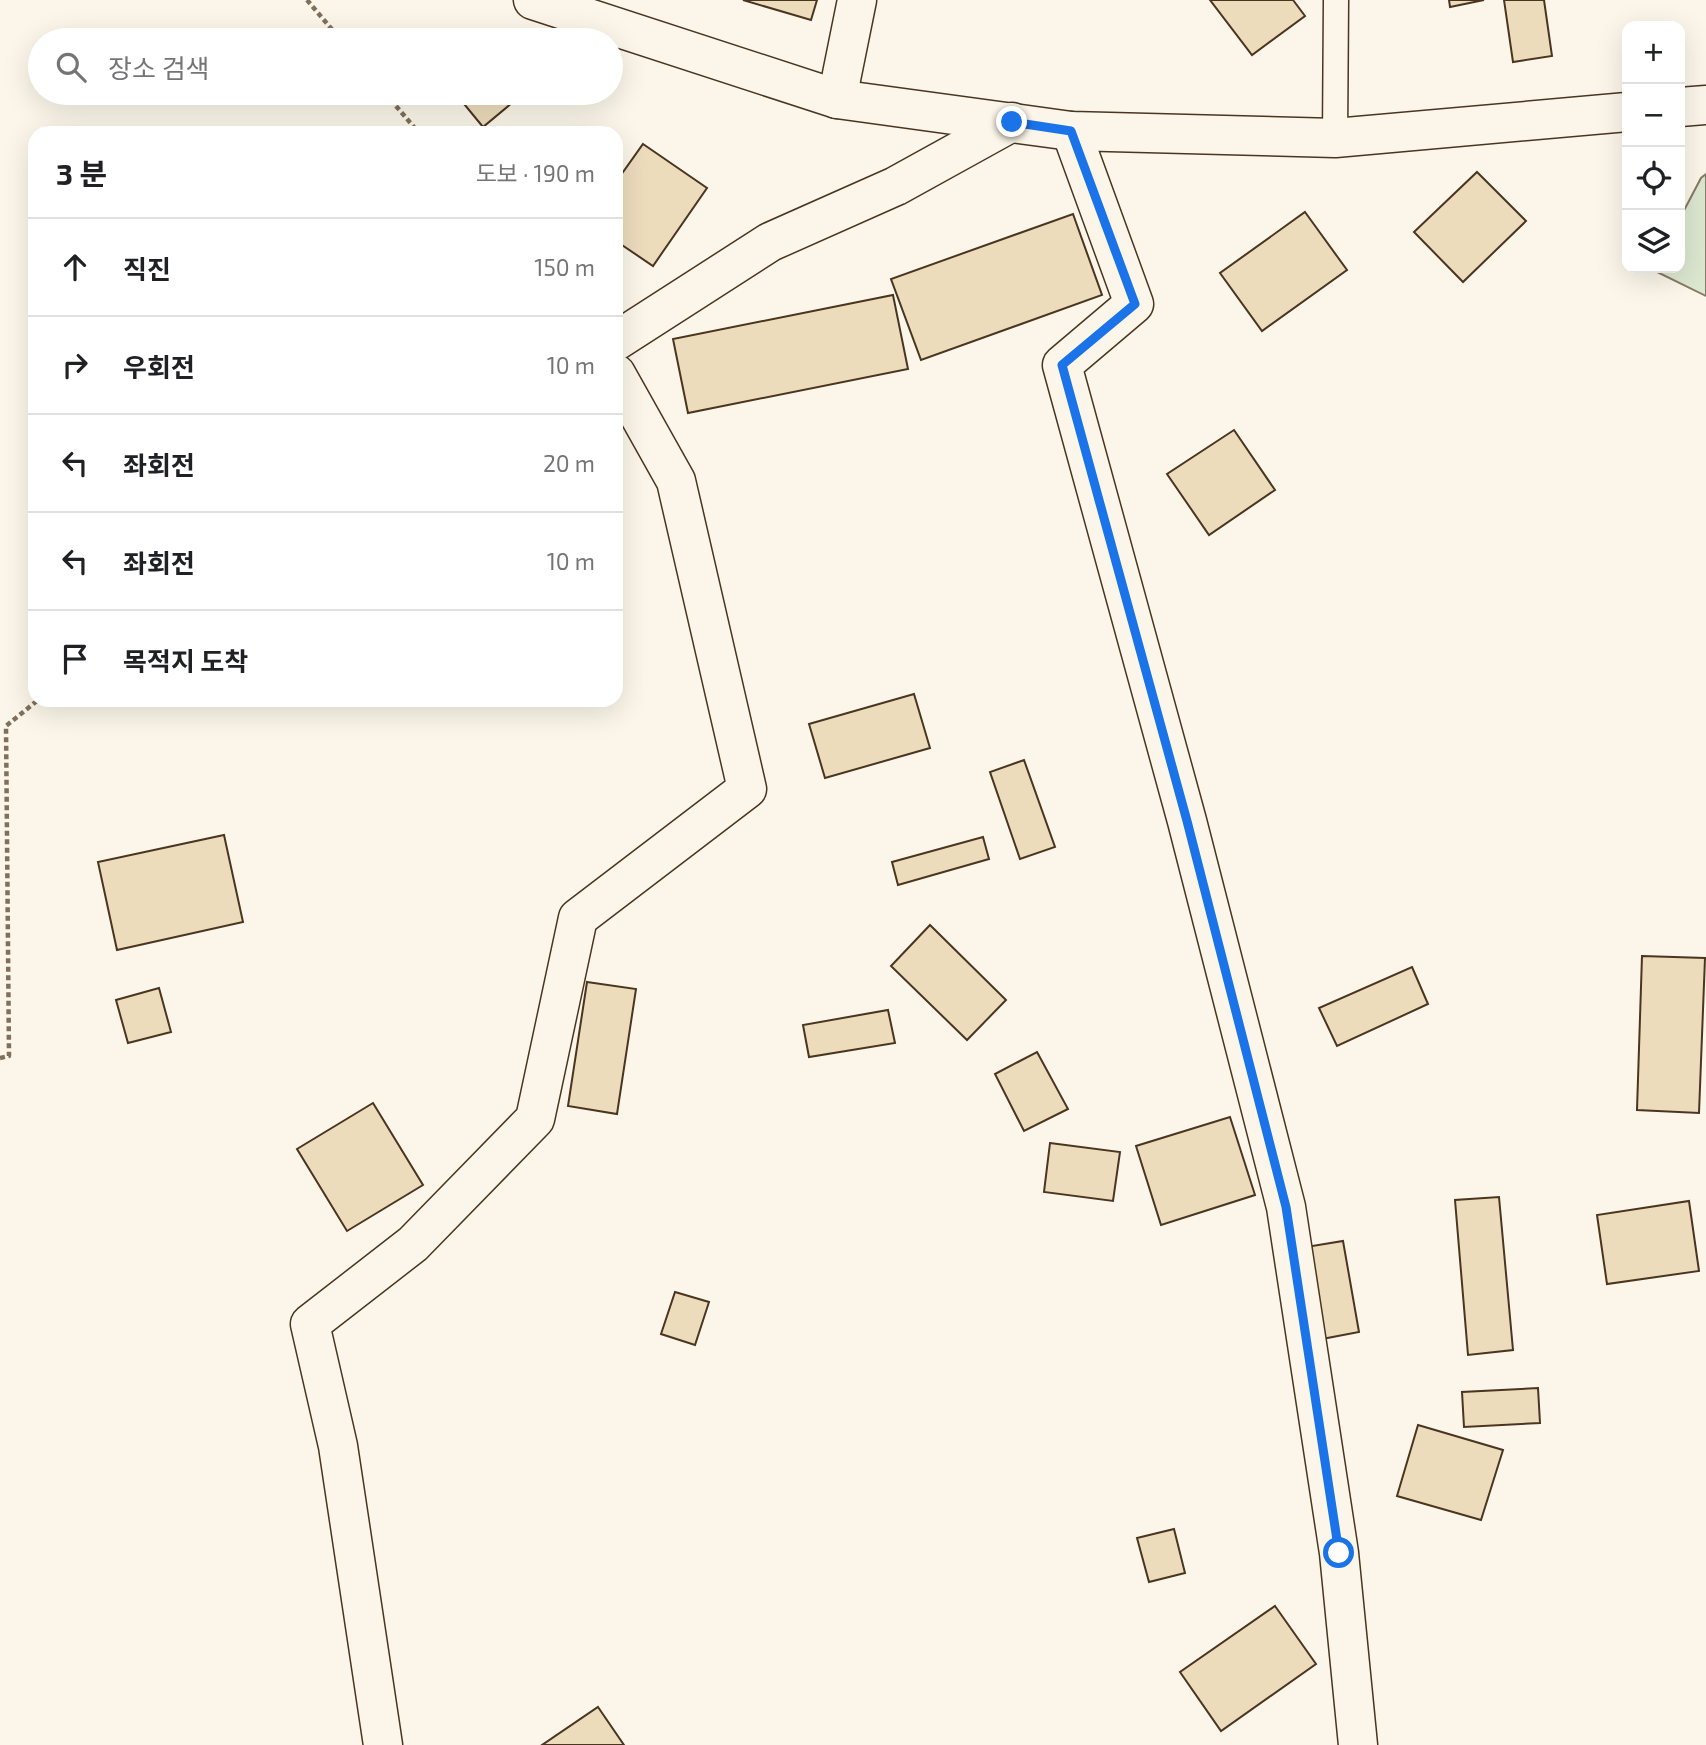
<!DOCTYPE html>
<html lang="ko">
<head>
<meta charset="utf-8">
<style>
  body { margin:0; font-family:"Exo 2","Noto Sans KR",sans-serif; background:#f6f6f6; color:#202124 }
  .controls { position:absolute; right:21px; top:21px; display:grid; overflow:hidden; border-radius:14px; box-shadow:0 7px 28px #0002 }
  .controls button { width:63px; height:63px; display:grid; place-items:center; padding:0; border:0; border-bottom:2px solid #e0e0e0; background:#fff; color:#202124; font:35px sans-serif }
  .stop { position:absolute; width:21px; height:21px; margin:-16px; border:5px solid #1a73e8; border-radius:50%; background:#fff }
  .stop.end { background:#1a73e8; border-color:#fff; box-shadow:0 2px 7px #0008 }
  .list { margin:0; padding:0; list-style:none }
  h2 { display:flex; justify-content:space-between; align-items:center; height:91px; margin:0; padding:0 28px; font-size:30px }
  h2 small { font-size:23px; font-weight:400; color:#757577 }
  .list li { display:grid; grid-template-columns:46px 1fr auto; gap:21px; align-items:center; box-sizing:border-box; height:98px; padding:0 28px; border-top:2px solid #e0e0e0 }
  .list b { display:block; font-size:26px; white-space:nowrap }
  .list em { font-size:23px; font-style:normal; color:#757577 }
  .icon { flex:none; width:38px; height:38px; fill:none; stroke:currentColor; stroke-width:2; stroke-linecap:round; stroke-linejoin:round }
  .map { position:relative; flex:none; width:1706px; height:1745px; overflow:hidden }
  .search { position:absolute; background:#fff; box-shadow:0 7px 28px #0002; left:28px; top:28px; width:595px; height:77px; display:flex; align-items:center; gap:18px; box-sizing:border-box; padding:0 24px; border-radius:38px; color:#757577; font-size:26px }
  .panel { position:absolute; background:#fff; box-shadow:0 7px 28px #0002; left:28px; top:126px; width:595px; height:581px; border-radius:21px }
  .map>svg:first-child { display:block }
  .green { fill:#dce7d0; stroke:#887966; stroke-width:2 }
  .building { fill:#ecdcbc; stroke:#4a3520; stroke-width:2 }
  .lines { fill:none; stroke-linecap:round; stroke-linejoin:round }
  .lane-casing { stroke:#4a3520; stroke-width:27 }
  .street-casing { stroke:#4a3520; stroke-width:41 }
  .secondary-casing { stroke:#4a3520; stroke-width:41 }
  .path { stroke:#7f6f5c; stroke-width:4.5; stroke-dasharray:5 3.5; stroke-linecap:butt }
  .lane { stroke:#fbf6e9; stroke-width:24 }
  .street { stroke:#fbf6e9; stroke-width:38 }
  .secondary { stroke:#fbf6e9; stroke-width:38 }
  .route { stroke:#1a73e8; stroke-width:9 }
</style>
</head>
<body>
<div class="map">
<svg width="1706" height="1745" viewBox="0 0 1706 1745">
  <rect width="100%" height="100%" fill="#fbf6e9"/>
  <path class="green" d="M 1706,174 L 1706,296 L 1653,270 L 1654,268 L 1680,268 L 1680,218 L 1701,178 Z"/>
  <g class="building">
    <path d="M 743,0 L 817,0 L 811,20 Z"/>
    <path d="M 1210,0 L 1293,0 L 1305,16 L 1252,55 Z"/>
    <path d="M 1449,0 L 1484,0 L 1450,7 Z"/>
    <path d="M 1504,0 L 1544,0 L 1552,56 L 1513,62 Z"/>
    <path d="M 455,93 L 524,93 L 483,127 Z"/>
    <path d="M 643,144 L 707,188 L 653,266 L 616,241 L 616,182 Z"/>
    <path d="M 1477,172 L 1526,221 L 1463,282 L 1414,232 Z"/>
    <path d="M 1305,212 L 1347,270 L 1262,331 L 1220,273 Z"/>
    <path d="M 1073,214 L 1102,295 L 921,360 L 891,279 Z"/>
    <path d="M 893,295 L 908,369 L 688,413 L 673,339 Z"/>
    <path d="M 1234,430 L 1275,490 L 1209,535 L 1167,474 Z"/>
    <path d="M 914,694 L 930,748 L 825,778 L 809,724 Z"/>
    <path d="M 1024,760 L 1055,847 L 1020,859 L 990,772 Z"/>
    <path d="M 224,835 L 243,922 L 117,950 L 98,862 Z"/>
    <path d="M 983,837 L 989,859 L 898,885 L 892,862 Z"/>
    <path d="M 930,925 L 1006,1000 L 967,1040 L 891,966 Z"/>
    <path d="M 1642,956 L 1705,958 L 1699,1113 L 1637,1110 Z"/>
    <path d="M 1412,967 L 1428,1004 L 1337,1046 L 1319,1008 Z"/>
    <path d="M 587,982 L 636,989 L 617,1114 L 568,1106 Z"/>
    <path d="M 159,988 L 171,1032 L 128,1043 L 116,1000 Z"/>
    <path d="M 888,1010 L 895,1043 L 809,1057 L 803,1025 Z"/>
    <path d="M 1037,1052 L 1068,1109 L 1024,1131 L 995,1074 Z"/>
    <path d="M 373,1103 L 423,1185 L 347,1231 L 297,1149 Z"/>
    <path d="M 1230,1117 L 1255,1195 L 1161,1225 L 1136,1146 Z"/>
    <path d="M 1050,1143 L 1120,1152 L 1113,1201 L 1044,1192 Z"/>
    <path d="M 1499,1197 L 1513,1350 L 1468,1355 L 1455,1200 Z"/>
    <path d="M 1689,1201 L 1699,1271 L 1607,1284 L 1597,1215 Z"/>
    <path d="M 1343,1241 L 1359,1332 L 1322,1339 L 1306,1247 Z"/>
    <path d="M 675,1292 L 709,1302 L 695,1345 L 661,1334 Z"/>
    <path d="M 1538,1388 L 1540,1423 L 1464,1427 L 1462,1392 Z"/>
    <path d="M 1418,1425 L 1503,1450 L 1481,1520 L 1397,1496 Z"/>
    <path d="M 1174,1529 L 1185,1573 L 1149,1582 L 1137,1538 Z"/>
    <path d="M 1275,1606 L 1316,1664 L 1221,1731 L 1180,1672 Z"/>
    <path d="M 598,1707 L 624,1745 L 542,1745 Z"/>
  </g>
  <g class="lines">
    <g class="lane-casing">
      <path id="lane" d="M 1335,138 L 1336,0"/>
    </g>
    <g class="street-casing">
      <g id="street">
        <path d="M 837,99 L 857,0"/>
        <path d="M 1071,131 L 1134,304 L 1062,365 L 1187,821 L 1286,1207 L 1339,1553 L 1358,1745"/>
        <path d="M 616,341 L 770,242 L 896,186 L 1012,122"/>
        <path d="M 383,1745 L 338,1446 L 310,1324 L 413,1244 L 535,1119 L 578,918 L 747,789 L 676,481 L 616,374"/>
      </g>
    </g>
    <g class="secondary-casing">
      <g id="secondary">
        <path d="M 533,0 L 837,99 L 1071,131 L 1335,138 L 1627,112"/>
        <path d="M 1680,107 L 1706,105"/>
      </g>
    </g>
    <g class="path">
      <path d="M 307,0 L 341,40"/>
      <path d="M 385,93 L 419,133"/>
      <path d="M 0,1058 L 9,1056 L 6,726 L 38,700"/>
    </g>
    <use href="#lane" class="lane"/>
    <use href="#street" class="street"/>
    <use href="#secondary" class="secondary"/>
  </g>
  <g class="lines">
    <path class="route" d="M 1012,122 L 1071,131 L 1135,304 L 1062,365 L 1187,821 L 1286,1207 L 1339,1553"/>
  </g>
</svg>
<div class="controls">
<button>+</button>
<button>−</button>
<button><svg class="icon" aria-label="locate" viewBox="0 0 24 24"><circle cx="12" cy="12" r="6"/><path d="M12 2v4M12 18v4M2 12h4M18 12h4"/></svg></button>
<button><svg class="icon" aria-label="layers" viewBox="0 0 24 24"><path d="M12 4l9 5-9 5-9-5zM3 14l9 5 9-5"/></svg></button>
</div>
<div class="stop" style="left:1339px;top:1553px"></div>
<div class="stop end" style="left:1012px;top:122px"></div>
<div class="search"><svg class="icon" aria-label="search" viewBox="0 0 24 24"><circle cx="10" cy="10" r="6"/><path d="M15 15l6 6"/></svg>장소 검색</div>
<section class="panel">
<h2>3 분<small>도보 · 190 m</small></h2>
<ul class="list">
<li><svg class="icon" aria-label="ahead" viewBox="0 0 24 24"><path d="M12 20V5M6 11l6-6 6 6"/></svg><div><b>직진</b></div><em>150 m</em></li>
<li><svg class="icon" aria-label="right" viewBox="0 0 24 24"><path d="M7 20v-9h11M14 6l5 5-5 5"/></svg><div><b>우회전</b></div><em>10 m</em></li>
<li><svg class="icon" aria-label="left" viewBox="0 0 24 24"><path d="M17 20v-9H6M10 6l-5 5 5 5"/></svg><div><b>좌회전</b></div><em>20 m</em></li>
<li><svg class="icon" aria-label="left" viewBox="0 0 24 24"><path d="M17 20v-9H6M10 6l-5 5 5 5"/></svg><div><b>좌회전</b></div><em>10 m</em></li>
<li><svg class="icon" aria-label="arrive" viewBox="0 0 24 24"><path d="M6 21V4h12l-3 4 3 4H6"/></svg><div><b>목적지 도착</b></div></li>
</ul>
</section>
</div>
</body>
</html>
